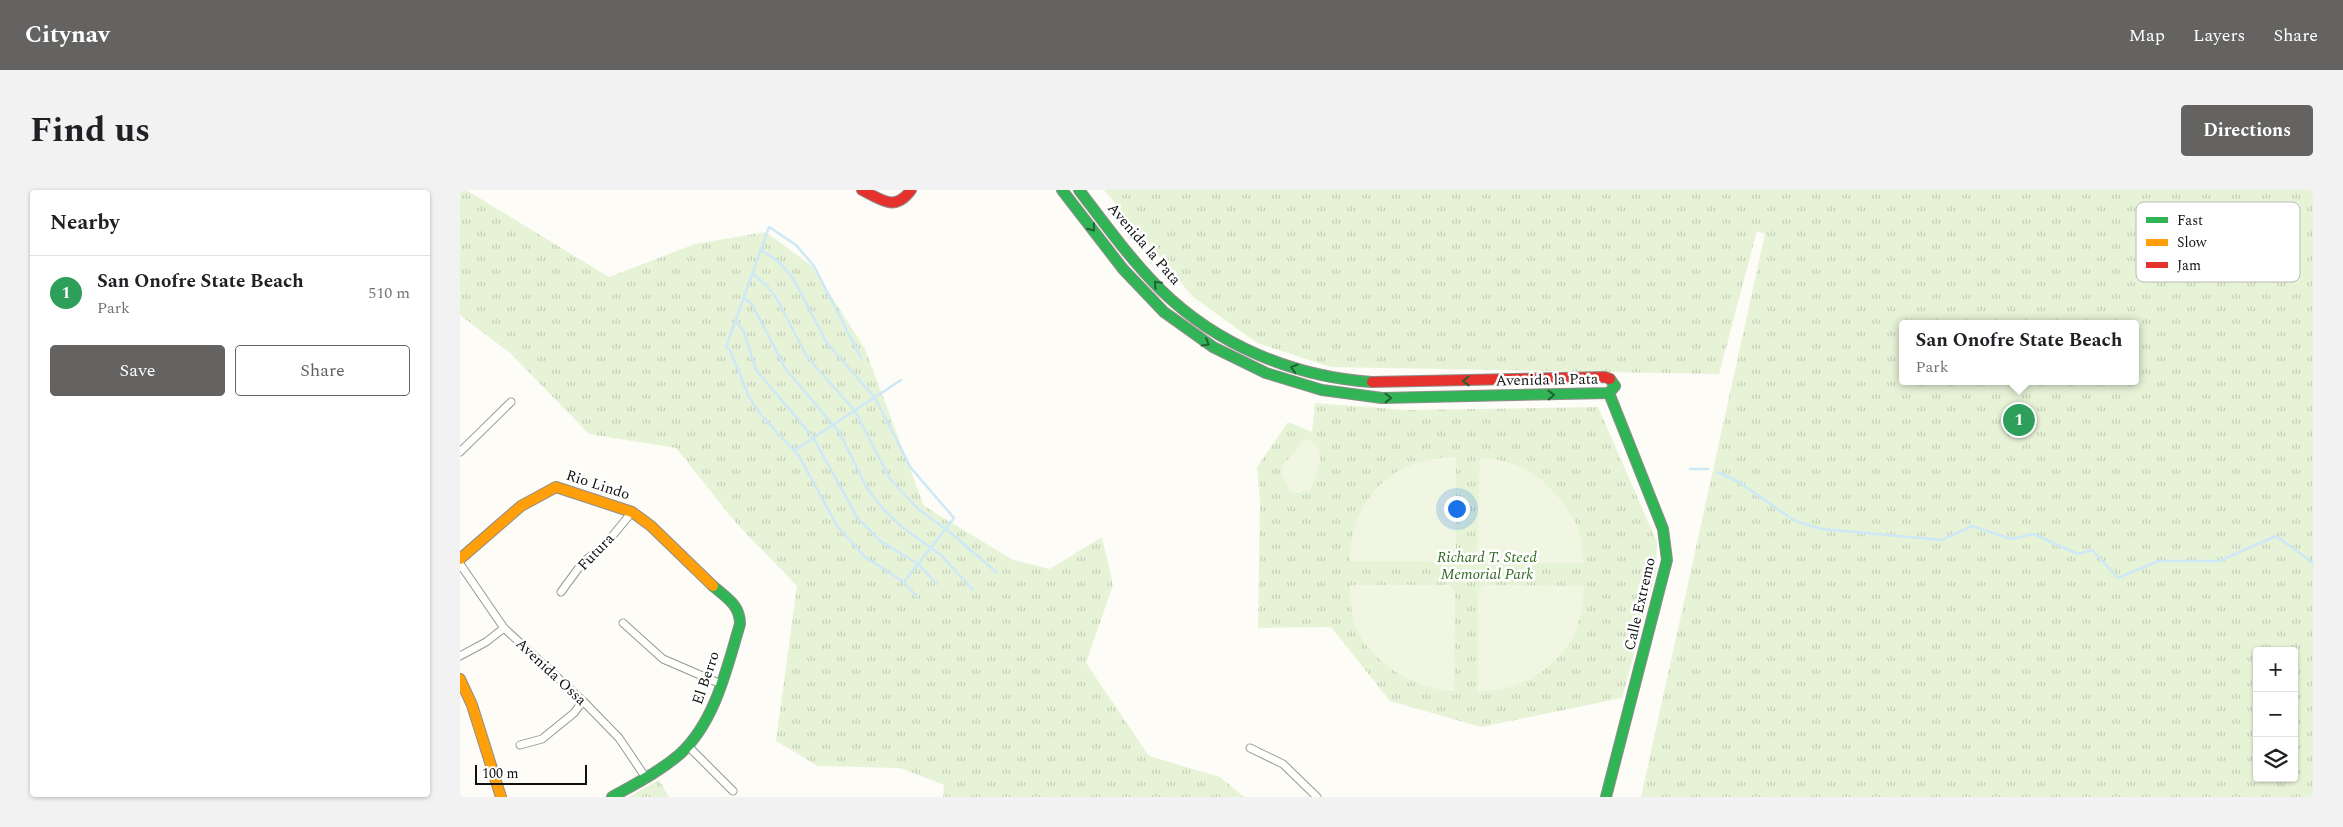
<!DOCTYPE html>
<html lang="en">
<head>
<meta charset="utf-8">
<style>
  body { margin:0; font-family:Spectral,serif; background:#f2f2f2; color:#202124 }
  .controls { position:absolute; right:15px; bottom:15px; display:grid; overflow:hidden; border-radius:5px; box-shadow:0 1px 4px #0004 }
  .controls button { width:45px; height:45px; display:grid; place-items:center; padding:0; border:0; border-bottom:1px solid #e0e0e0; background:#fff; color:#202124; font:25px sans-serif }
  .scale { position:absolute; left:15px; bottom:12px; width:112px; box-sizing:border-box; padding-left:5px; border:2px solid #111; border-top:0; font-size:14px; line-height:18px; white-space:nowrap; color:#111; -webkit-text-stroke:4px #fff; paint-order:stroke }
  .you { position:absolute; left:996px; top:318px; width:18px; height:18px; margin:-12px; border:4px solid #fff; border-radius:50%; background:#1a73e8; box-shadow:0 0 0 8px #1a73e833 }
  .badge { display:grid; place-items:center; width:32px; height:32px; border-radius:50%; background:#646362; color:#fff; font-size:16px; font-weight:700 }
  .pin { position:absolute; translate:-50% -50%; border:2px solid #fff; box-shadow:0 1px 5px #0006 }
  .popup { position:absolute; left:1439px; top:130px; width:240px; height:65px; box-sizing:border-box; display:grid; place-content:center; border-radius:5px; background:#fff; filter:drop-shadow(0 1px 4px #0005); font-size:16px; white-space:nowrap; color:#757577 }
  .popup b { font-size:19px; color:#202124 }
  .popup::after { content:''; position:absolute; left:50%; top:100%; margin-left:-10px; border:10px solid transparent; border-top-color:#fff }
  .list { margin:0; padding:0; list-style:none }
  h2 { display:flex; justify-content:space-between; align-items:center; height:65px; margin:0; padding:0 20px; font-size:21px }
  h2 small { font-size:16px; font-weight:400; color:#757577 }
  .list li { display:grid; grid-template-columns:32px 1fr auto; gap:15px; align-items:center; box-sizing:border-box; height:75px; padding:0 20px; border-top:1px solid #e0e0e0 }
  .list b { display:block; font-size:19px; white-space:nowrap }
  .list p { margin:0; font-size:16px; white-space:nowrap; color:#757577 }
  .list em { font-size:16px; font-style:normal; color:#757577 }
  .actions { display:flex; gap:10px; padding:15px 20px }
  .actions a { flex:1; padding:11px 0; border:1px solid #646362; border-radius:5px; text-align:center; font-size:18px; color:#646362 }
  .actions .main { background:#646362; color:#fff }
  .icon { flex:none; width:28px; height:28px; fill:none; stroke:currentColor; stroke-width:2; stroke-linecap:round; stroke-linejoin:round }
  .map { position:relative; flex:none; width:1853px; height:607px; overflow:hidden; border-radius:5px }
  header { display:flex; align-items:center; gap:30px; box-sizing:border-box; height:70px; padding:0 25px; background:#646362; color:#fff }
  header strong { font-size:24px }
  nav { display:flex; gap:28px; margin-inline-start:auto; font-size:18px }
  .intro { display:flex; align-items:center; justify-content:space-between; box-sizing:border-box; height:120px; padding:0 30px }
  h1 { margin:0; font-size:35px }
  .button { padding:12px 22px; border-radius:5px; background:#646362; color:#fff; font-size:18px; font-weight:700 }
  main { display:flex; gap:30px; padding:0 30px }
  aside { flex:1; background:#fff; border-radius:5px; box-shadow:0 1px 4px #0004 }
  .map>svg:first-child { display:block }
  .grass { fill:url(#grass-tufts); fill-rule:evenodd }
  .pitch { fill:#f0f6e1 }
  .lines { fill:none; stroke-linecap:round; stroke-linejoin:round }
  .stream { stroke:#cde8f7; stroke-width:2.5 }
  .street-casing { stroke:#979795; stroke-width:9 }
  .fast-casing { stroke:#8e8d8b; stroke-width:12 }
  .slow-casing { stroke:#8e8d8b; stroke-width:12 }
  .jam-casing { stroke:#8e8d8b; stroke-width:12 }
  .street { stroke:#fffffe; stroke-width:7 }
  .fast { stroke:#30b455; stroke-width:10 }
  .slow { stroke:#ff9f0a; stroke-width:10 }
  .jam { stroke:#e5322d; stroke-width:10 }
  .oneway { stroke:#206233 }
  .labels { text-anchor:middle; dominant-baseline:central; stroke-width:5; stroke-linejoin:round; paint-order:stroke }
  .street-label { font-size:15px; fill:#111; stroke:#fff }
  .park-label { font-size:15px; font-style:italic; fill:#2f6b1f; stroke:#fff }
  .key { fill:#fff; stroke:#b8b8b8; stroke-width:1 }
  .key-label { font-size:14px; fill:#111 }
</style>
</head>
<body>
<header>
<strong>Citynav</strong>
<nav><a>Map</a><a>Layers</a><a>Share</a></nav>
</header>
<div class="intro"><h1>Find us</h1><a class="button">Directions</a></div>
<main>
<aside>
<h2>Nearby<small></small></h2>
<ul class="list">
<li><span class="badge" style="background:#2e9e5b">1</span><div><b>San Onofre State Beach</b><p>Park</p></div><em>510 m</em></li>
</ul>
<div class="actions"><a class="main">Save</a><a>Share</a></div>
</aside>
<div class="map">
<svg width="1853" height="607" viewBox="0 0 1853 607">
  <defs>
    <pattern id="grass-tufts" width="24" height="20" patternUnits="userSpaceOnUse" patternTransform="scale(1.25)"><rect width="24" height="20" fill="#e7f3d7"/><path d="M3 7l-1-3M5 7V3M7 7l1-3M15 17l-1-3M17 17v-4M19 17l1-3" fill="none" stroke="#c5cfb8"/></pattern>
  </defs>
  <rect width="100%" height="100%" fill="#fdfcf7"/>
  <g class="grass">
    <path d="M 0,0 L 6,0 L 149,87 L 235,54 L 306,42 L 352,76 L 405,159 L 464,316 L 553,370 L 590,379 L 642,347 L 653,395 L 626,473 L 689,566 L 760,587 L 784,607 L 483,607 L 484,595 L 440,578 L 358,576 L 316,551 L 337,396 L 277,334 L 216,258 L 129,244 L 50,163 L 0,125 Z"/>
    <path d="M 644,0 L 1853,0 L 1853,607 L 1181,607 L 1305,44 L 1297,41 L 1259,184 L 871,177 L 797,153 L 733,107 ZM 1443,134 L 1675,134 L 1675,191 L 1443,191 ZM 1797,461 L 1834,461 L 1834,588 L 1797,588 Z"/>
    <path d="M 855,213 L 946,220 L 1138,217 L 1197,352 L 1196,381 L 1162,508 L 1021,537 L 930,511 L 871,437 L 798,438 L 800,310 L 797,277 L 828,232 L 852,242 Z"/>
    <path d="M 199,590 L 209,607 L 169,607 Z"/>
  </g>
  <g class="pitch">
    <path d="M 845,249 C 871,256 857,281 851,299 L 836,303 L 830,302 L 820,279 Z"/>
    <path d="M 996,267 L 996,364 L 994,370 L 989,372 L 889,371 C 893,306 931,268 996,267 Z"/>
    <path d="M 1020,268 C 1058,269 1089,289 1108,321 C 1112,326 1116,332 1118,338 C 1122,349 1122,361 1123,373 L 1028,373 L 1021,371 L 1017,365 Z"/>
    <path d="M 890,395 L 989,395 L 995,402 L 994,501 C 958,500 916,476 899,444 C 891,429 890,411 890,395 Z"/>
    <path d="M 1027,395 L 1124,396 C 1123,408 1123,420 1119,431 C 1107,473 1062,503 1018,501 L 1018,404 L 1021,397 Z"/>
  </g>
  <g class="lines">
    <g class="stream">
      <path d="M 301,60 L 318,71 L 333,88 L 367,153 L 415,208 L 451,278 L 494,328 L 444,392 L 457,407"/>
      <path d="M 293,84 L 307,96 L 317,109 L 347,167 L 395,221 L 430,289 L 458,319 L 491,343 L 536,382"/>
      <path d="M 284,108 L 291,113 L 296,122 L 325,178 L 379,242 L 407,298 L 424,320 L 443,338 L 481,365 L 513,400"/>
      <path d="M 276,131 L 284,142 L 296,180 L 353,247 L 397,327 L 420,351 L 458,374 L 477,394"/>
      <path d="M 401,168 L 354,76 L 336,55 L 309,37 L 266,157 L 270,160 L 289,207 L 301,225 L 339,266 L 377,336 L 405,367 L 444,392"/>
      <path d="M 335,260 L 441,190"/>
      <path d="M 1230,279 L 1248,279"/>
      <path d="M 1257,282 L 1279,292 L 1335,331 L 1362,339 L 1482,350 L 1512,336 L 1551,349 L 1573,344 L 1618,364 L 1632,360 L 1658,388 L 1698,371 L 1759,371 L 1816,346 L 1853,373"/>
    </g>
    <g class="street-casing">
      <g id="street">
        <path d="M 0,262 L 51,212"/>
        <path d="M 0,374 L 44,438 L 123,511 L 159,548 L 186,588"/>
        <path d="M 101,402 L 123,372 L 145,355 L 172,322"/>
        <path d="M 163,433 L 203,469 L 261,494"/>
        <path d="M 0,466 L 26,452 L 44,438"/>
        <path d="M 60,555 L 82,549 L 114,523 L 123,511"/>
        <path d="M 228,556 L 273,601"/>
        <path d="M 790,558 L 823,574 L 857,607"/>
      </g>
    </g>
    <g class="fast-casing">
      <g id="fast">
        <path d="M 602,0 L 663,79 L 704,122 L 753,157 L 806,183 L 862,200 L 922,208 L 1149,203 L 1155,196 L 1150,189"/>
        <path d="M 619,0 C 645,34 670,69 701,100 C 757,155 834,187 912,192"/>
        <path d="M 152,607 C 175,594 199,582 220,564 C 255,532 267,478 280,434 C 280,415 267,408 253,396"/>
        <path d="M 1146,607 L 1207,370 L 1203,339 L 1149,203"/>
      </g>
    </g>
    <g class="slow-casing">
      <g id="slow">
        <path d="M 0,369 L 61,316 L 96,297 L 172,322 L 191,336 L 253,396"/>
        <path d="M 0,489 L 12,515 L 41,607"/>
      </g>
    </g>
    <g class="jam-casing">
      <g id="jam">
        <path d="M 402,0 C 422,10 435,22 451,0"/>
        <path d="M 912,192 L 1145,187 L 1150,189"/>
      </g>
    </g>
    <use href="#street" class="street"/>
    <use href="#fast" class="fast"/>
    <use href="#slow" class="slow"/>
    <use href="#jam" class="jam"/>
  </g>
  <defs><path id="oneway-chevron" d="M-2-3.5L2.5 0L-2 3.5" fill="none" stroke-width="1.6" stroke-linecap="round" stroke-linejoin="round" transform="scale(1.25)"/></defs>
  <g class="oneway">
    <use href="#oneway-chevron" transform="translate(632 38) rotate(52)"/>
    <use href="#oneway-chevron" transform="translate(697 94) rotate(-133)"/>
    <use href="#oneway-chevron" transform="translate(746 153) rotate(30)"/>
    <use href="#oneway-chevron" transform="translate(834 178) rotate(-164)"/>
    <use href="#oneway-chevron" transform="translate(1006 191) rotate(179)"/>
    <use href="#oneway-chevron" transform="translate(1091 205) rotate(-1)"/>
    <use href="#oneway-chevron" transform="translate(928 208)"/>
  </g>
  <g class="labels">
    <g class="street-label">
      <text transform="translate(684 54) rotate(49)">Avenida la Pata</text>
      <text transform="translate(1087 190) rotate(-1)">Avenida la Pata</text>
      <text transform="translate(138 295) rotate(18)">Rio Lindo</text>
      <text transform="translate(136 362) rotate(-46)">Futura</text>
      <text transform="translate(1180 414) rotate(-77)">Calle Extremo</text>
      <text transform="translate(91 482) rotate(43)">Avenida Ossa</text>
      <text transform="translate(246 488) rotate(-71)">El Berro</text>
    </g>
    <g class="park-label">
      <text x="1027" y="367">Richard T. Steed<tspan x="1027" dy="17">Memorial Park</tspan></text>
    </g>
  </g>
  <rect x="1676" y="12" width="164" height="80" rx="8" class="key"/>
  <rect x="1686" y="27" width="22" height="6" fill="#30b455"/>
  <rect x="1686" y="49" width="22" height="7" fill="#ff9f0a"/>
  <rect x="1686" y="72" width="22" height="6" fill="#e5322d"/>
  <g class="key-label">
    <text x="1717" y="35">Fast</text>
    <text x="1717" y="57">Slow</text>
    <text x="1717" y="80">Jam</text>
  </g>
</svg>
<div class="controls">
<button>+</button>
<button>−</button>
<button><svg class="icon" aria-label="layers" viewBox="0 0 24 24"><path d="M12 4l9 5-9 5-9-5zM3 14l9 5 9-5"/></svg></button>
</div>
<div class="scale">100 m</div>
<div class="you"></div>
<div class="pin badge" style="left:1559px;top:230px;background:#2e9e5b">1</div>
<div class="popup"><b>San Onofre State Beach</b>Park</div>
</div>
</main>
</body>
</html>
